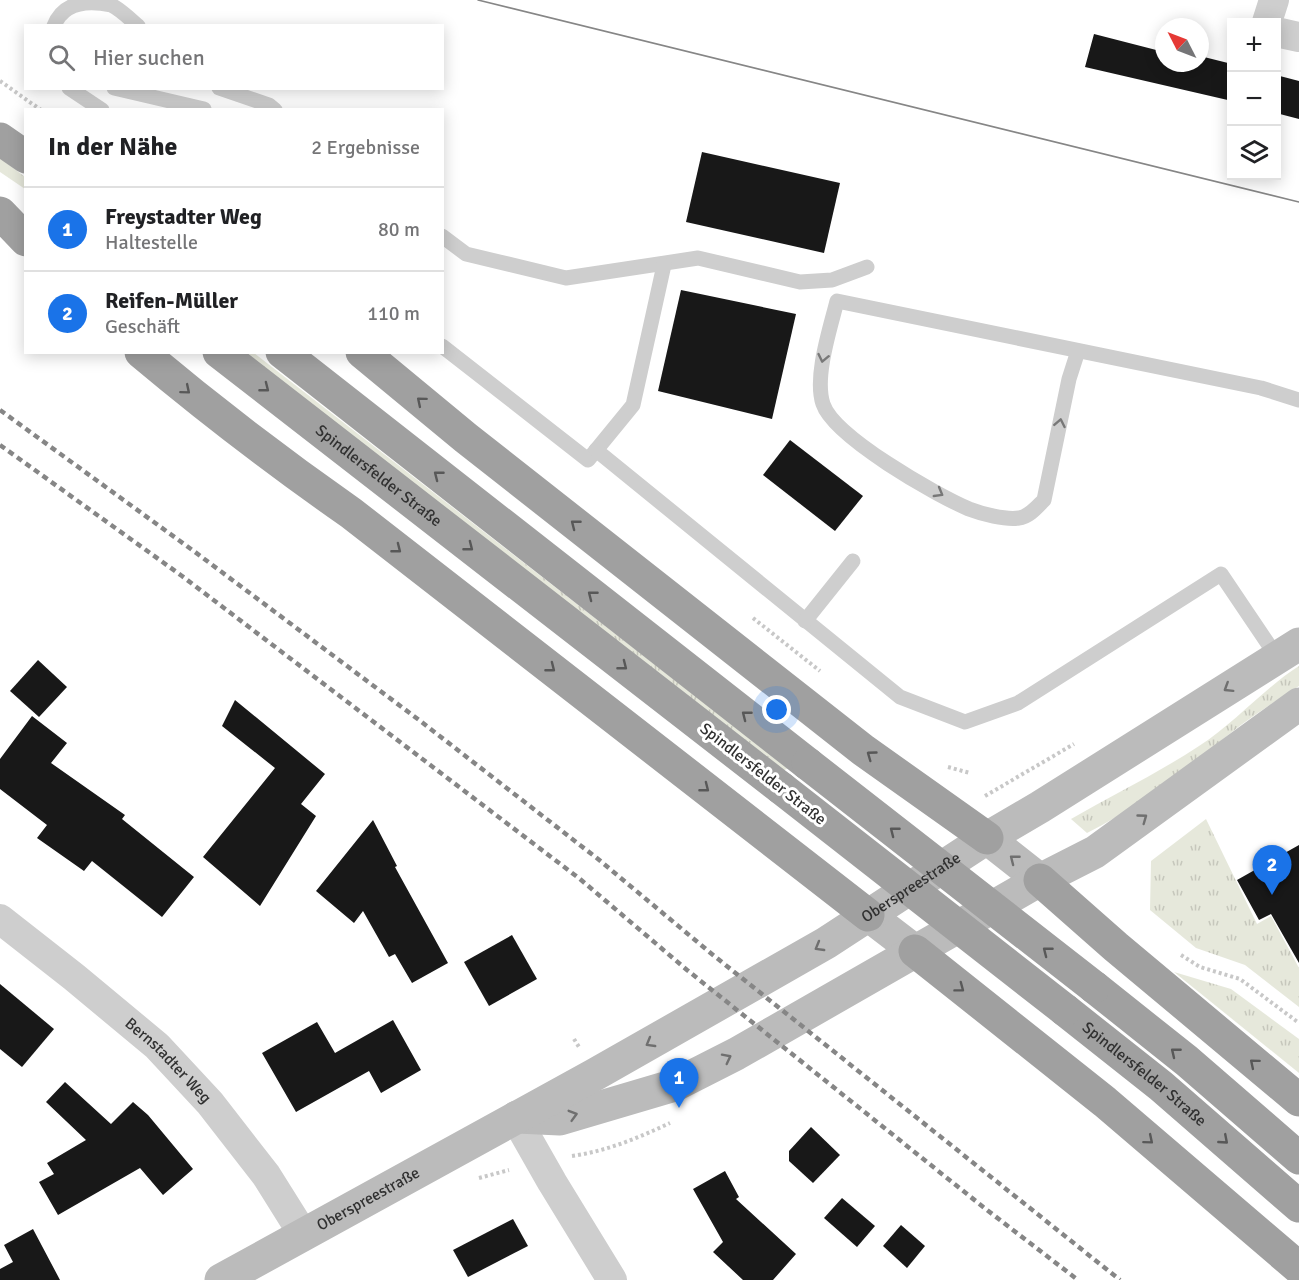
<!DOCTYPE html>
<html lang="de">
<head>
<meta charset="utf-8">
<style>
  body { margin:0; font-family:Signika,sans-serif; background:#f2f2f2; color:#202124 }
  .controls { position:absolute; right:18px; top:18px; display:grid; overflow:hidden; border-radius:0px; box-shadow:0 3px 15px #0003 }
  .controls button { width:54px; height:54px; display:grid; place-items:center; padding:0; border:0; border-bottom:2px solid #e0e0e0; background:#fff; color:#202124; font:30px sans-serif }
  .compass { position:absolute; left:1155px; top:18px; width:54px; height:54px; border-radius:50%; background:#fff; box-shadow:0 3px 15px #0003; rotate:312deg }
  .you { position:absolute; left:777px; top:710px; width:21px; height:21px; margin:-15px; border:4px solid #fff; border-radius:50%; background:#1a73e8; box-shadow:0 0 0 9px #1a73e833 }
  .badge { display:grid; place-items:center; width:39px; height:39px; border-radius:50%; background:#1a73e8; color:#fff; font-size:20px; font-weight:700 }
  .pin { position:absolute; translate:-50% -50px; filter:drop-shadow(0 2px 3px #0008) }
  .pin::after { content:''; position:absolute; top:32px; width:21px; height:18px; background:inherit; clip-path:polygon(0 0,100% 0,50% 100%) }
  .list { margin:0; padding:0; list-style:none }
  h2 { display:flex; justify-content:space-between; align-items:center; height:78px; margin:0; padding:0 24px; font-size:26px }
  h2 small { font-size:20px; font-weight:400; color:#757577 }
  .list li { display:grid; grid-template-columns:39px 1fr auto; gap:18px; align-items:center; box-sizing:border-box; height:84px; padding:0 24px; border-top:2px solid #e0e0e0 }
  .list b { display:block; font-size:22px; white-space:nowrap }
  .list p { margin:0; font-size:20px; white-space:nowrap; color:#757577 }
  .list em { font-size:20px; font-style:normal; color:#757577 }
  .icon { flex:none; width:33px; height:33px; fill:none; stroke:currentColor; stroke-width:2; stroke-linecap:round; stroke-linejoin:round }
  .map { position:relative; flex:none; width:1299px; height:1280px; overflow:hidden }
  .search { position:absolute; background:#fff; box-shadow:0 3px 15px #0003; left:24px; top:24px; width:420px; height:66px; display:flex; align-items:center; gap:15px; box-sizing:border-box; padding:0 21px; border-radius:0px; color:#757577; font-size:22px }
  .panel { position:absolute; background:#fff; box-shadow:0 3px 15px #0003; left:24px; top:108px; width:420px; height:246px; border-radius:0px }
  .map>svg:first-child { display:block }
  .grass { fill:url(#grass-tufts) }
  .building { fill:#181818 }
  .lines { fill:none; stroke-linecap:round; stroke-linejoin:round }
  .path { stroke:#c8c8c8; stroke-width:4; stroke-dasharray:3 3; stroke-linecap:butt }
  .service { stroke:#cecece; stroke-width:15 }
  .minor { stroke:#cecece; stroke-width:30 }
  .secondary { stroke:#bbb; stroke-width:33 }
  .trunk { stroke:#a0a0a0; stroke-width:33 }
  .tram { stroke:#868686; stroke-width:1.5 }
  .rail { stroke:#868686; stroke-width:4.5; stroke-dasharray:6 4.5; stroke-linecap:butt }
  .trunk-bridge { stroke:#a0a0a0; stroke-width:33 }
  .oneway { stroke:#787878 }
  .oneway2 { stroke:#585858 }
  .oneway3 { stroke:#6f6f6f }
  .labels { text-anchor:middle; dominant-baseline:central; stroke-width:6; stroke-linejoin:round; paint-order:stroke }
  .street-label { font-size:16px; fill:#313131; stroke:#fff }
</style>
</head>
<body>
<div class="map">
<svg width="1299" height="1280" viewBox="0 0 1299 1280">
  <defs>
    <pattern id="grass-tufts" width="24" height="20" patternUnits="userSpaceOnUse" patternTransform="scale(1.5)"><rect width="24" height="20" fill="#e6e8db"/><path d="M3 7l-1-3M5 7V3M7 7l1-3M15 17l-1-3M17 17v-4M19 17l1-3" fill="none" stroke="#c6c7bc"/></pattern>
  </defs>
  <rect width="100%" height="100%" fill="#fff"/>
  <g class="grass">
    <path d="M 0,158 L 25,177 L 25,189 L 0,172 Z"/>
    <path d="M 246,353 L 254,353 L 788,768 L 783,771 Z"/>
    <path d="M 1299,666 L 1299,686 C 1280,698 1260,711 1241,725 C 1191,763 1144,805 1087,833 L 1071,819 C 1113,795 1158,773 1199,746 C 1235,723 1263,689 1299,666 Z"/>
    <path d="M 1206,819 L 1257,924 L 1271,916 L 1299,968 L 1299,1007 L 1245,965 L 1196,948 L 1150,910 L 1151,861 Z"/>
    <path d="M 1174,972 L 1231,989 L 1299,1039 L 1299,1073 Z"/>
  </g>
  <g class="building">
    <path d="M 1094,34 L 1164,52 L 1164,63 L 1200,63 L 1200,56 L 1232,64 L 1232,101 L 1085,67 Z"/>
    <path d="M 1276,75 L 1299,81 L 1299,119 L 1276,113 Z"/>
    <path d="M 702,152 L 840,183 L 824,253 L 686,222 Z"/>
    <path d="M 681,290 L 796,314 L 772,419 L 658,391 Z"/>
    <path d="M 790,440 L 863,496 L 835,531 L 763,475 Z"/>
    <path d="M 38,660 L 67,687 L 39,717 L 10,691 Z"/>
    <path d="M 235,700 L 325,774 L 301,804 L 316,816 L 260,906 L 203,857 L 275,768 L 222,726 Z"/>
    <path d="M 32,716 L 67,743 L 51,763 L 125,815 L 122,819 L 194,877 L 162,917 L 92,861 L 84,871 L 37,838 L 47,825 L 0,789 L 0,759 Z"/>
    <path d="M 373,820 L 397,866 L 395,867 L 448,963 L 412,983 L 395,954 L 389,957 L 363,911 L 354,923 L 316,891 Z"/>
    <path d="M 1299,845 L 1299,963 L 1271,914 L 1259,920 L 1237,880 Z"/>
    <path d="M 512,935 L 537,979 L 489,1006 L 464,962 Z"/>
    <path d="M 0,984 L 54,1029 L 22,1067 L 0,1049 Z"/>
    <path d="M 393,1020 L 421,1070 L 381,1093 L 369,1071 L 296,1112 L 262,1053 L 317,1022 L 335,1053 Z"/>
    <path d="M 65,1082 L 111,1124 L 133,1102 L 148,1115 L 193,1169 L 163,1195 L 140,1168 L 58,1215 L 39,1182 L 54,1174 L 47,1163 L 86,1140 L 46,1102 Z"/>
    <path d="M 811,1127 L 840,1155 L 813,1183 L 789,1161 L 789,1151 Z"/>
    <path d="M 725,1171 L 739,1197 L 736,1199 L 796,1254 L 773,1280 L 743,1280 L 713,1252 L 723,1242 L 693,1189 Z"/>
    <path d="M 842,1198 L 875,1226 L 857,1247 L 824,1218 Z"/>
    <path d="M 513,1219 L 528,1246 L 468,1277 L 453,1250 Z"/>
    <path d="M 901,1225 L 925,1246 L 907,1268 L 883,1246 Z"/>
    <path d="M 33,1229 L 60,1280 L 0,1280 L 0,1269 L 13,1262 L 4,1245 Z"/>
  </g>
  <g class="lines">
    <g class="path">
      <path d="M 0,81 L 41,110"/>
      <path d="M 753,618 L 820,671"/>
      <path d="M 948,767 L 970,773"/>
      <path d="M 985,796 L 1074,744"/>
      <path d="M 1181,955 L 1200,967 L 1240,979 L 1299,1023"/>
      <path d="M 574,1039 L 579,1047"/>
      <path d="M 572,1156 C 607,1151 638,1138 670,1123"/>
      <path d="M 479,1178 L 509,1170"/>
    </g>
    <g class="service">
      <path d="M 54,26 C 63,2 87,0 111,5 C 120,9 130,19 138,26"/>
      <path d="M 69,88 L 102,110"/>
      <path d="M 114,88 L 204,109"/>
      <path d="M 219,88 L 269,105 L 275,110"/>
      <path d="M 442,236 L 466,254 L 566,278 L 698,258 L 800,282 L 832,280 L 867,267"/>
      <path d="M 442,346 L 588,460 L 633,405 L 664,265"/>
      <path d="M 1078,351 L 1069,379 L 1044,500 C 1037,507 1029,517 1019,518 C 1005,520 982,514 969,509 C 936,495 834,437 823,404 C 814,377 830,329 837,301 L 1261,388 L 1299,400"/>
      <path d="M 596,450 L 900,697 L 965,722 L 1018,703 L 1221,574 L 1277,657"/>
      <path d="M 805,621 L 853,561"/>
    </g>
    <g class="minor">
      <path d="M 1267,22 L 1274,0"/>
      <path d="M 1276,32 L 1299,37"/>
      <path id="s1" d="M 0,919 L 74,977 L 157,1046 L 210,1103 L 266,1175 L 303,1234"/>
      <path d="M 515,1117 L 552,1182 L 612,1280"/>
    </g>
    <g class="secondary">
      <path d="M 987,838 L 1040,880"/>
      <path d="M 868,915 L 915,951"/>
      <path d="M 517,1117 L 560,1119 L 675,1085 L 736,1054 L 1040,880 L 1095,852 L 1299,704"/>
      <path id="s2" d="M 221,1280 L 594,1075 L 826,943 L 987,838 L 1040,807 L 1299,644"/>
    </g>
    <g class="trunk">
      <path d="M 0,139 L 26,157"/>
      <path d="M 0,213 L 26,240"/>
      <path d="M 141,352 C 209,409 278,462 351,513 L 868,915"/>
      <path id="s3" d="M 219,352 L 781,788"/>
      <path d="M 282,352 L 808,764"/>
      <path d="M 362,352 L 466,438 L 863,750 L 987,838"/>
      <path d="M 1040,880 L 1116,947 L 1299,1100"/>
      <path d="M 915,951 L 1105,1102 L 1299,1268"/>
      <path d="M 1094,987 L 1187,1061 L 1299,1158"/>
      <path id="s4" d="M 1065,1010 L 1161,1086 L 1299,1206"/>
    </g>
    <path class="tram" d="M 478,0 L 1299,202"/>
    <g class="rail">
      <path d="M 0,410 L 195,552 L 419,720 L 598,859 L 713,955 L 1120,1280"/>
      <path d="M 0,445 L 182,576 L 580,879 L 687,970 L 987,1210 L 1078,1280"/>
    </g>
    <g class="trunk-bridge">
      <path d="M 808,764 L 1094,987"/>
      <path d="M 781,788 L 1065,1010"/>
    </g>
  </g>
  <defs><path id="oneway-chevron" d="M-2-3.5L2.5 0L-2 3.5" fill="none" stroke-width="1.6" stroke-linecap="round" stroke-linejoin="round" transform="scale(1.5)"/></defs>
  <g class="oneway">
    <use href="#oneway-chevron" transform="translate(823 358) rotate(102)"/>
    <use href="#oneway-chevron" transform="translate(1060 423) rotate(-79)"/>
    <use href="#oneway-chevron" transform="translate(939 493) rotate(30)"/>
  </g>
  <g class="oneway2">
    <use href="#oneway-chevron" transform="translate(265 388) rotate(38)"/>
    <use href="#oneway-chevron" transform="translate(186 390) rotate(40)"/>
    <use href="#oneway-chevron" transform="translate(421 401) rotate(-140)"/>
    <use href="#oneway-chevron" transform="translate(438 475) rotate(-142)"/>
    <use href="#oneway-chevron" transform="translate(575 524) rotate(-142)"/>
    <use href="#oneway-chevron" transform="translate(469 547) rotate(38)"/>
    <use href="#oneway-chevron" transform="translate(397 549) rotate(38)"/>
    <use href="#oneway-chevron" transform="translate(592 595) rotate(-142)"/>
    <use href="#oneway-chevron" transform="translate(623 666) rotate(38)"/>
    <use href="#oneway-chevron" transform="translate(551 668) rotate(38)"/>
    <use href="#oneway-chevron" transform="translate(746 715) rotate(-142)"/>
    <use href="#oneway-chevron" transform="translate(871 755) rotate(-144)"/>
    <use href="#oneway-chevron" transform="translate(705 788) rotate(38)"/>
    <use href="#oneway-chevron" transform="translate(894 831) rotate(-142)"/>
    <use href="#oneway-chevron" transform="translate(1047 951) rotate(-142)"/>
    <use href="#oneway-chevron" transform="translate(960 988) rotate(37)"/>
    <use href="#oneway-chevron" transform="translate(1175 1052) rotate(-141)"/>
    <use href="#oneway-chevron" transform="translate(1254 1063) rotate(-140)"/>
    <use href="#oneway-chevron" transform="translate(1149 1140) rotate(40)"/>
    <use href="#oneway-chevron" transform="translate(1224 1140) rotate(41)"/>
  </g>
  <g class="oneway3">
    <use href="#oneway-chevron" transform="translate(1228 688) rotate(148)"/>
    <use href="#oneway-chevron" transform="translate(1143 818) rotate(-36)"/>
    <use href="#oneway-chevron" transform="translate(1014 859) rotate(-142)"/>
    <use href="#oneway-chevron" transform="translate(819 947) rotate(150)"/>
    <use href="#oneway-chevron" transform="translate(650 1043) rotate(150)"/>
    <use href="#oneway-chevron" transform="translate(727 1058) rotate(-27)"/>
    <use href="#oneway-chevron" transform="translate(573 1115) rotate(-16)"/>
  </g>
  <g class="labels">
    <g class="street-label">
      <text stroke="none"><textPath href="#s3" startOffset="202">Spindlersfelder Straße</textPath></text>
      <text transform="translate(763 774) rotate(38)">Spindlersfelder Straße</text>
      <text stroke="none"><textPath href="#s2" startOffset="794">Oberspreestraße</textPath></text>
      <text stroke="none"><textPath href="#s1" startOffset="220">Bernstadter Weg</textPath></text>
      <text stroke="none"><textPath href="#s4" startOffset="102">Spindlersfelder Straße</textPath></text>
      <text stroke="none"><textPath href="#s2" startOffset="168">Oberspreestraße</textPath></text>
    </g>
  </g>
</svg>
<div class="controls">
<button>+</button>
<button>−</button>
<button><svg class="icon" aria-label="layers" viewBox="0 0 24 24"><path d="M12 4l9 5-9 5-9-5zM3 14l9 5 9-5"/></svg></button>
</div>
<svg class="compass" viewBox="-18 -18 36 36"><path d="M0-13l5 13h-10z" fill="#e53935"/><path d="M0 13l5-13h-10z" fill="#757577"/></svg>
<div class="you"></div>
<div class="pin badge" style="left:679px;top:1108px">1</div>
<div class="pin badge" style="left:1272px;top:895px">2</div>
<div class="search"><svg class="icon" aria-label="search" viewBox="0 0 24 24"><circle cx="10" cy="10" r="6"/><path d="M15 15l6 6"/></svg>Hier suchen</div>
<section class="panel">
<h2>In der Nähe<small>2 Ergebnisse</small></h2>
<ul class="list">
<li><span class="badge">1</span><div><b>Freystadter Weg</b><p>Haltestelle</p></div><em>80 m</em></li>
<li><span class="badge">2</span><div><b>Reifen-Müller</b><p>Geschäft</p></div><em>110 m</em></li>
</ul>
</section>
</div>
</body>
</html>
